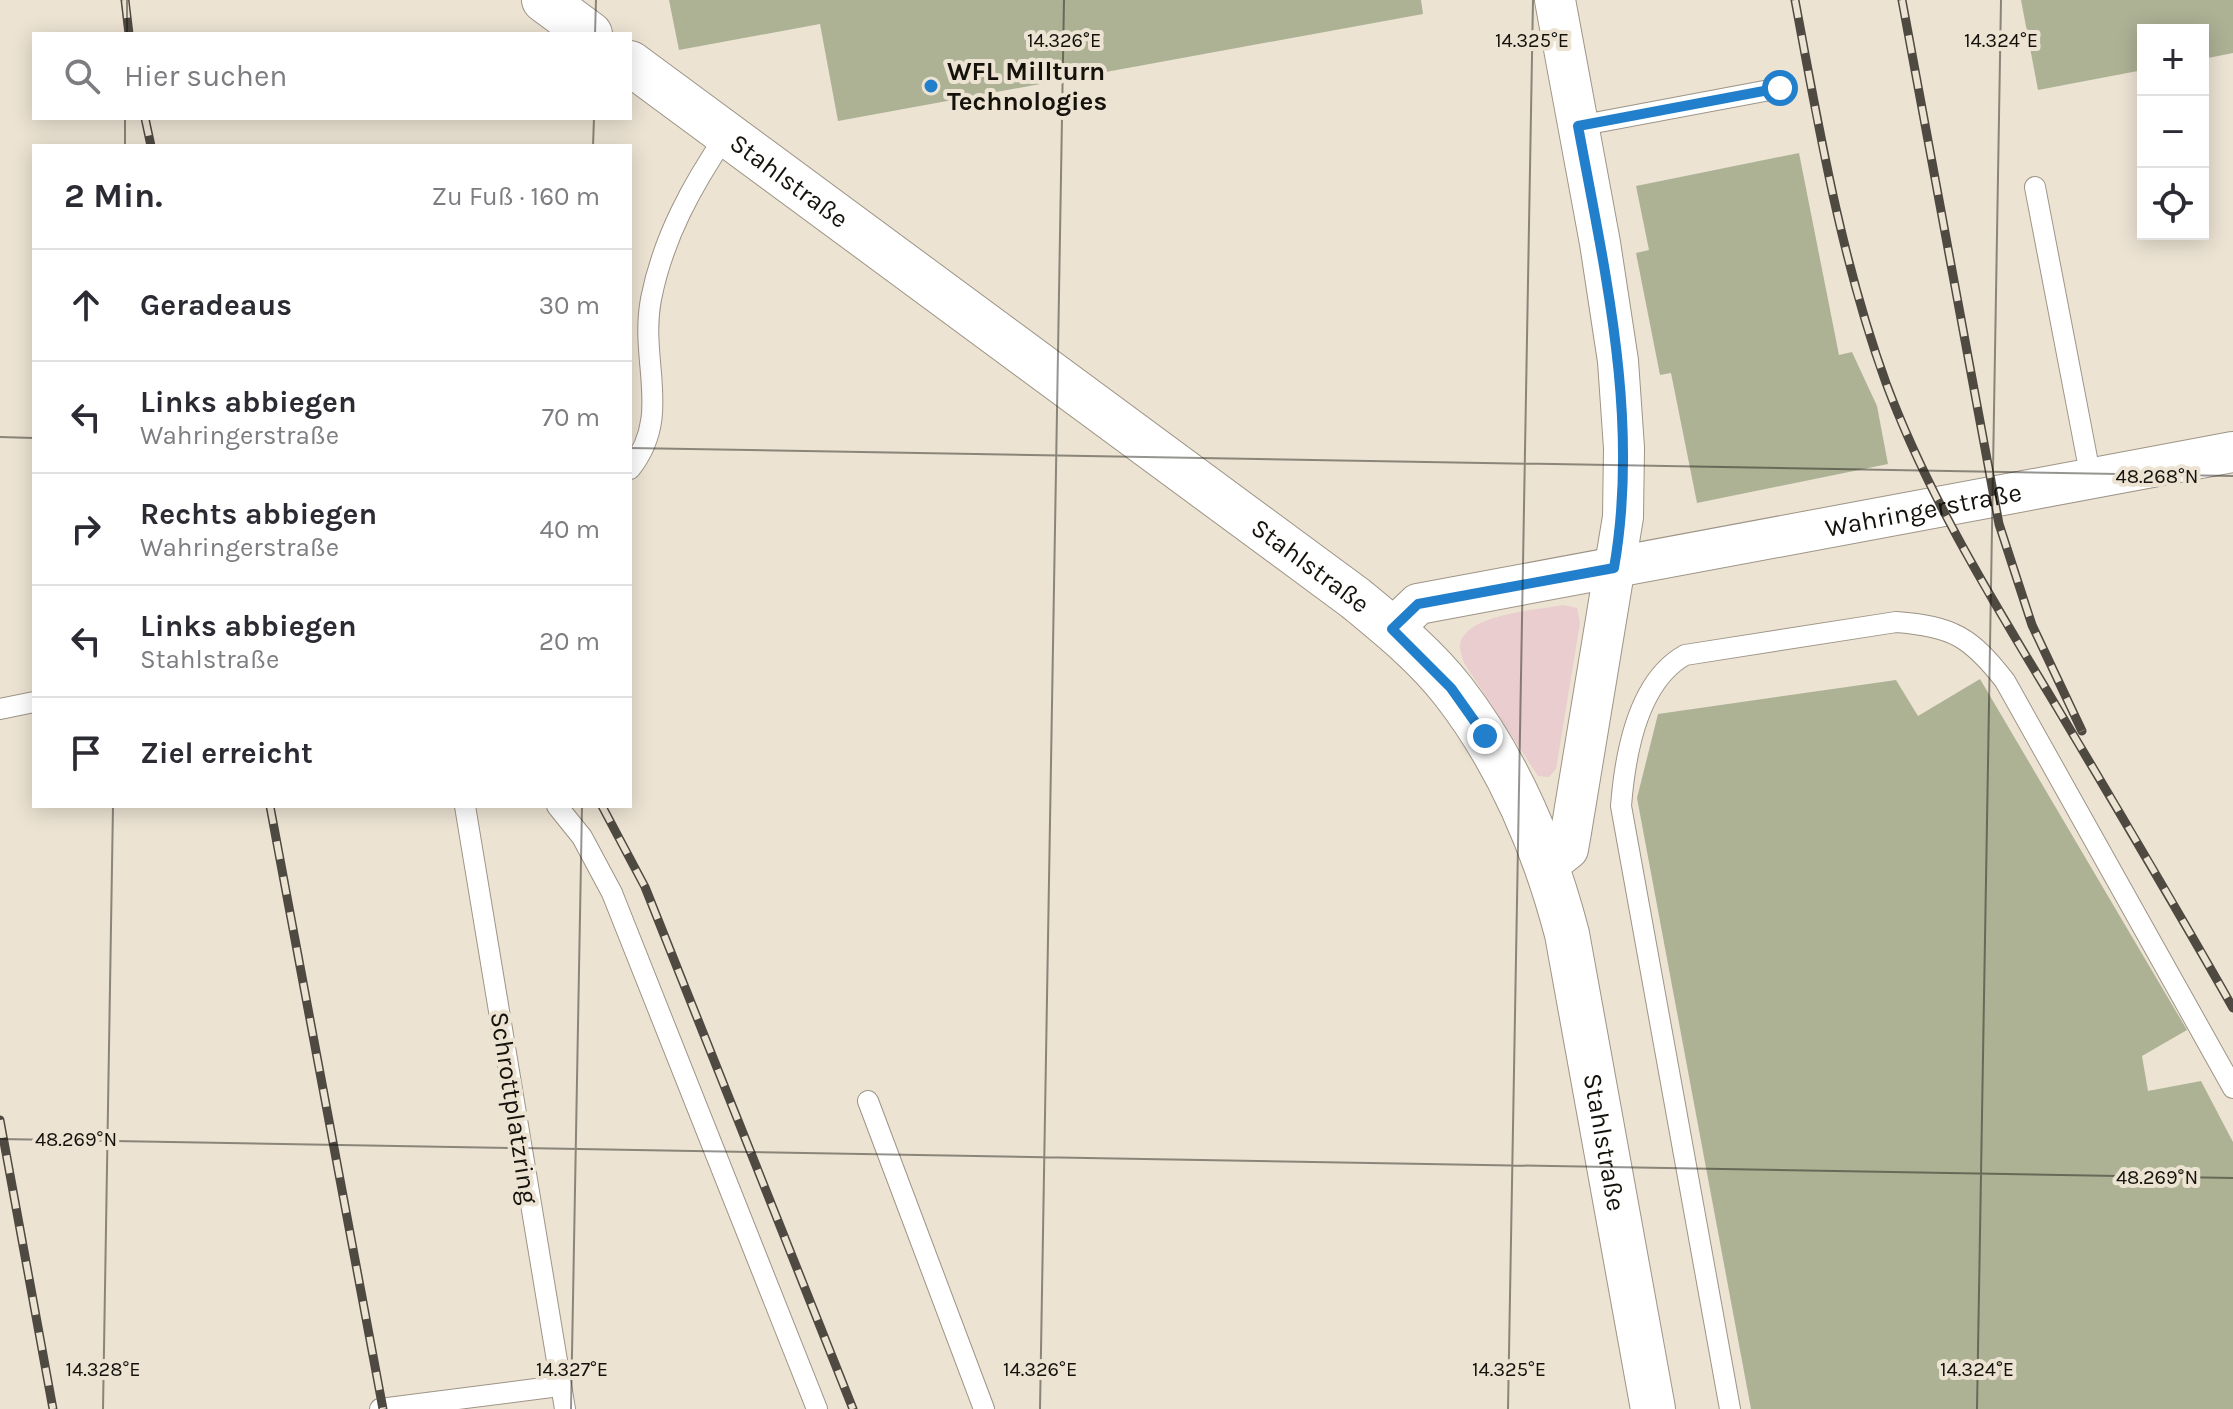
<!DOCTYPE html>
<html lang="de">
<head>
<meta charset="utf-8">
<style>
  body { margin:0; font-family:Karla,sans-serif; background:#f7f7f7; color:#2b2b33 }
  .controls { position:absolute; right:24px; top:24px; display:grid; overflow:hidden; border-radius:0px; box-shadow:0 4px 20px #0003 }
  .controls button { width:72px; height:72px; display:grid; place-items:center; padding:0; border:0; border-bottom:2px solid #e1e1e2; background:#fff; color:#2b2b33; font:40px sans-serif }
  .stop { position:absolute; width:24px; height:24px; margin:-18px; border:6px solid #227fcb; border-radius:50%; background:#fff }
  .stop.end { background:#227fcb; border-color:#fff; box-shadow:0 2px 8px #0008 }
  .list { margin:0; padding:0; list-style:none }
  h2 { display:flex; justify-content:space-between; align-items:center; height:104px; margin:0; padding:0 32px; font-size:34px }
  h2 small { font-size:26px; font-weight:400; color:#7c7c81 }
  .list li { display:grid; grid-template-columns:52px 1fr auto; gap:24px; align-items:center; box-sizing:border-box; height:112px; padding:0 32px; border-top:2px solid #e1e1e2 }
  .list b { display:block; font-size:30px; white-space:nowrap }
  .list p { margin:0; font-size:26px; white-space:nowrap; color:#7c7c81 }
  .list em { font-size:26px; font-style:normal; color:#7c7c81 }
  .icon { flex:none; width:44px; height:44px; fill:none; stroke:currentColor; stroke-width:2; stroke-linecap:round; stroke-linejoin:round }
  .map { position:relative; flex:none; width:2233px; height:1409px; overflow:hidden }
  .search { position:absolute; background:#fff; box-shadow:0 4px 20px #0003; left:32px; top:32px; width:600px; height:88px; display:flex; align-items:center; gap:20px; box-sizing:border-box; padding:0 28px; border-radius:0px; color:#7c7c81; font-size:30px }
  .panel { position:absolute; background:#fff; box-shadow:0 4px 20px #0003; left:32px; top:144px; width:600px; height:664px; border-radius:0px }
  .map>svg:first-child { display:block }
  .green { fill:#eacdce }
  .building { fill:#adb295 }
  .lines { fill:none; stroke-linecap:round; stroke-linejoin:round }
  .service-casing { stroke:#9d9486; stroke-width:22 }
  .minor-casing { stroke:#9d9486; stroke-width:42 }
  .tertiary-casing { stroke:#9d9486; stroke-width:46 }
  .service { stroke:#fff; stroke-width:20 }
  .minor { stroke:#fff; stroke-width:40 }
  .tertiary { stroke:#fff; stroke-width:44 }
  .rail-casing { stroke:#4e4941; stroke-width:9 }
  .rail { stroke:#ece3d3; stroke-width:6; stroke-dasharray:18; stroke-linecap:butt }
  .route { stroke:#227fcb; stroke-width:10 }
  .ticks { fill:none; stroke:#15120c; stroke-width:2; stroke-opacity:0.45 }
  .poi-dot { fill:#227fcb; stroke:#ece3d3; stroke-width:3 }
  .labels { text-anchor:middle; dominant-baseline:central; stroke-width:8; stroke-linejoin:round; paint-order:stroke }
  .poi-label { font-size:26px; font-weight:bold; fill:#15120c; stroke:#ece3d3; text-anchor:start }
  .street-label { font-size:26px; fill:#15120c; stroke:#ece3d3 }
  .ticks-label { font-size:20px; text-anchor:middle; fill:#15120c; stroke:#ece3d3; stroke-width:8; stroke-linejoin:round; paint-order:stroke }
</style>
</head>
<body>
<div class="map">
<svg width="2233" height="1409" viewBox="0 0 2233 1409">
  <rect width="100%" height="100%" fill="#ece3d3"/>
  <path class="green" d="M 1563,605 L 1577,608 L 1580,623 L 1556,769 L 1549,777 L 1538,776 L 1464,663 C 1463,658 1459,650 1460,645 C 1464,614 1538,610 1563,605 Z"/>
  <g class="building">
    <path d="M 669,0 L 1421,0 L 1423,14 L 838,121 L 820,24 L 679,50 Z"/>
    <path d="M 2021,0 L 2233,0 L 2233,53 L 2203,59 L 2203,30 L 2143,30 L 2143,70 L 2038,90 Z"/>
    <path d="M 1799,153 L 1839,355 L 1852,352 L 1877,406 L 1888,464 L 1697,503 L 1671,373 L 1660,375 L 1636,253 L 1649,250 L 1636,186 Z"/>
    <path d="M 1980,679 L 2187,1030 L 2142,1056 L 2148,1091 L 2201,1081 L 2233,1142 L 2233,1409 L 1751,1409 L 1637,798 L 1658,714 L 1896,680 L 1918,716 Z"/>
  </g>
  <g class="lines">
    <g class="service-casing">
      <g id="service">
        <path d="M 1578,126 L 1780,88"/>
        <path d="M 2035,187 L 2091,479"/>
        <path d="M 630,469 C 673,415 639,363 651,299 C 663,238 692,185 727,134"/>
        <path d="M 0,709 L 34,702"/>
        <path d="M 465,806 L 565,1409"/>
        <path d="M 557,806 L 582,837 L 612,893 L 817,1409"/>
        <path d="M 868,1101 L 984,1409"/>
        <path d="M 380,1409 L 559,1386"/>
        <path d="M 1730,1409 L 1621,806 C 1625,755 1637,682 1685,655 L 1896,622 C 1952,626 1971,637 2005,681 L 2233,1088"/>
      </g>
    </g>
    <g class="minor-casing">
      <g id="minor">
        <path id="s1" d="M 1392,629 L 1418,604 L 2233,452"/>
        <path d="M 1549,864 L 1568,849 L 1571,832 L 1623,517 L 1624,448 L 1618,361 L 1600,243 L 1555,0"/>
      </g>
    </g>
    <g class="tertiary-casing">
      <g id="tertiary">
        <path d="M 544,0 L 590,34"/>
        <path id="s2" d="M 630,63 L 1355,598 C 1389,626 1425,655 1453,691 C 1509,763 1544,846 1567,934 L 1653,1409"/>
      </g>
    </g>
    <use href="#service" class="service"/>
    <use href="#minor" class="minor"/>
    <use href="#tertiary" class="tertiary"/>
    <g class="rail-casing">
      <g id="rail">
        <path d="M 125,0 L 129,34"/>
        <path d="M 1795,0 C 1819,129 1841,259 1886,383 C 1927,493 1988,593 2049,694 C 2111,798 2173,902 2233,1008"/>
        <path d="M 1902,0 L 1999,524 L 2032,625 L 2082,731"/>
        <path d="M 145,118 L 151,146"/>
        <path d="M 270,806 L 383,1409"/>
        <path d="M 602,806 L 645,887 L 853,1409"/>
        <path d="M 0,1120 L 53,1409"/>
      </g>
    </g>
    <use href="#rail" class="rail"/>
  </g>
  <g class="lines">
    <path class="route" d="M 1485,736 L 1451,688 L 1392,629 L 1418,604 L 1614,568 C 1640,420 1605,272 1578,126 L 1780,88"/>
  </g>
  <path class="ticks" d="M 127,34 L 127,0M 595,34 L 596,0M 125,146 L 125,118M 593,146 L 594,118M 0,437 L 34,438M 630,448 L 2233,476M 0,1139 L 2233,1178M 103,1409 L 113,806M 571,1409 L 582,806M 1040,1409 L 1064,0M 1508,1409 L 1533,0M 1977,1409 L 2001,0"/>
  <circle class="poi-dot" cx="931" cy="86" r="8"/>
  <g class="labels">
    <g class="poi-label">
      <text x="947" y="71">WFL Millturn<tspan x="947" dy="30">Technologies</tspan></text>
    </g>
    <g class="street-label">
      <text stroke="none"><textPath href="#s2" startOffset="198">Stahlstraße</textPath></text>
      <text stroke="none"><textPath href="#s1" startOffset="550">Wahringerstraße</textPath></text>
      <text stroke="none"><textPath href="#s2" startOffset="846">Stahlstraße</textPath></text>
      <text transform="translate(514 1108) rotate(81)">Schrottplatzring</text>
      <text stroke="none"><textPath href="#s2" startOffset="1518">Stahlstraße</textPath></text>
    </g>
  </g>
  <g class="ticks-label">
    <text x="1064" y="47">14.326°E</text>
    <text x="1532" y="47">14.325°E</text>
    <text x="2001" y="47">14.324°E</text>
    <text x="2157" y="483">48.268°N</text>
    <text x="76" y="1146">48.269°N</text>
    <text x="2157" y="1184">48.269°N</text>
    <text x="103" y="1376">14.328°E</text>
    <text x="572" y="1376">14.327°E</text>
    <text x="1040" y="1376">14.326°E</text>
    <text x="1509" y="1376">14.325°E</text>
    <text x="1977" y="1376">14.324°E</text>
  </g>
</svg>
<div class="controls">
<button>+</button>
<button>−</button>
<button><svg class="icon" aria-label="locate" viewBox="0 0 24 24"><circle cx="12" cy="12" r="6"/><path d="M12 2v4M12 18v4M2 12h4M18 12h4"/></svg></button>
</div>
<div class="stop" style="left:1780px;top:88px"></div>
<div class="stop end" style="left:1485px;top:736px"></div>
<div class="search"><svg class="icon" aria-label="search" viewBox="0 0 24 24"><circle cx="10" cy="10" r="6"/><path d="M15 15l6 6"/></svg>Hier suchen</div>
<section class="panel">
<h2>2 Min.<small>Zu Fuß · 160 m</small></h2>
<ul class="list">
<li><svg class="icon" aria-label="ahead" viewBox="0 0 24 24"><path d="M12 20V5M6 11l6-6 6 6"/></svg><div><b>Geradeaus</b></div><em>30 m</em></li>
<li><svg class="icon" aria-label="left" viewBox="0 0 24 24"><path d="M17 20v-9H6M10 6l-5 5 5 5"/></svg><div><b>Links abbiegen</b><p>Wahringerstraße</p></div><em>70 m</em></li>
<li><svg class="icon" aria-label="right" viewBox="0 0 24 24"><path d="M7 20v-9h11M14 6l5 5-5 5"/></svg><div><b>Rechts abbiegen</b><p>Wahringerstraße</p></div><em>40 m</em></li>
<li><svg class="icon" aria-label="left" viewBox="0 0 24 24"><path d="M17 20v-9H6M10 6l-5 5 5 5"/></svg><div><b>Links abbiegen</b><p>Stahlstraße</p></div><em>20 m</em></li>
<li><svg class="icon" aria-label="arrive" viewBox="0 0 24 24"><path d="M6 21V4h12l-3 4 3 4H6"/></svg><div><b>Ziel erreicht</b></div></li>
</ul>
</section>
</div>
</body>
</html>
